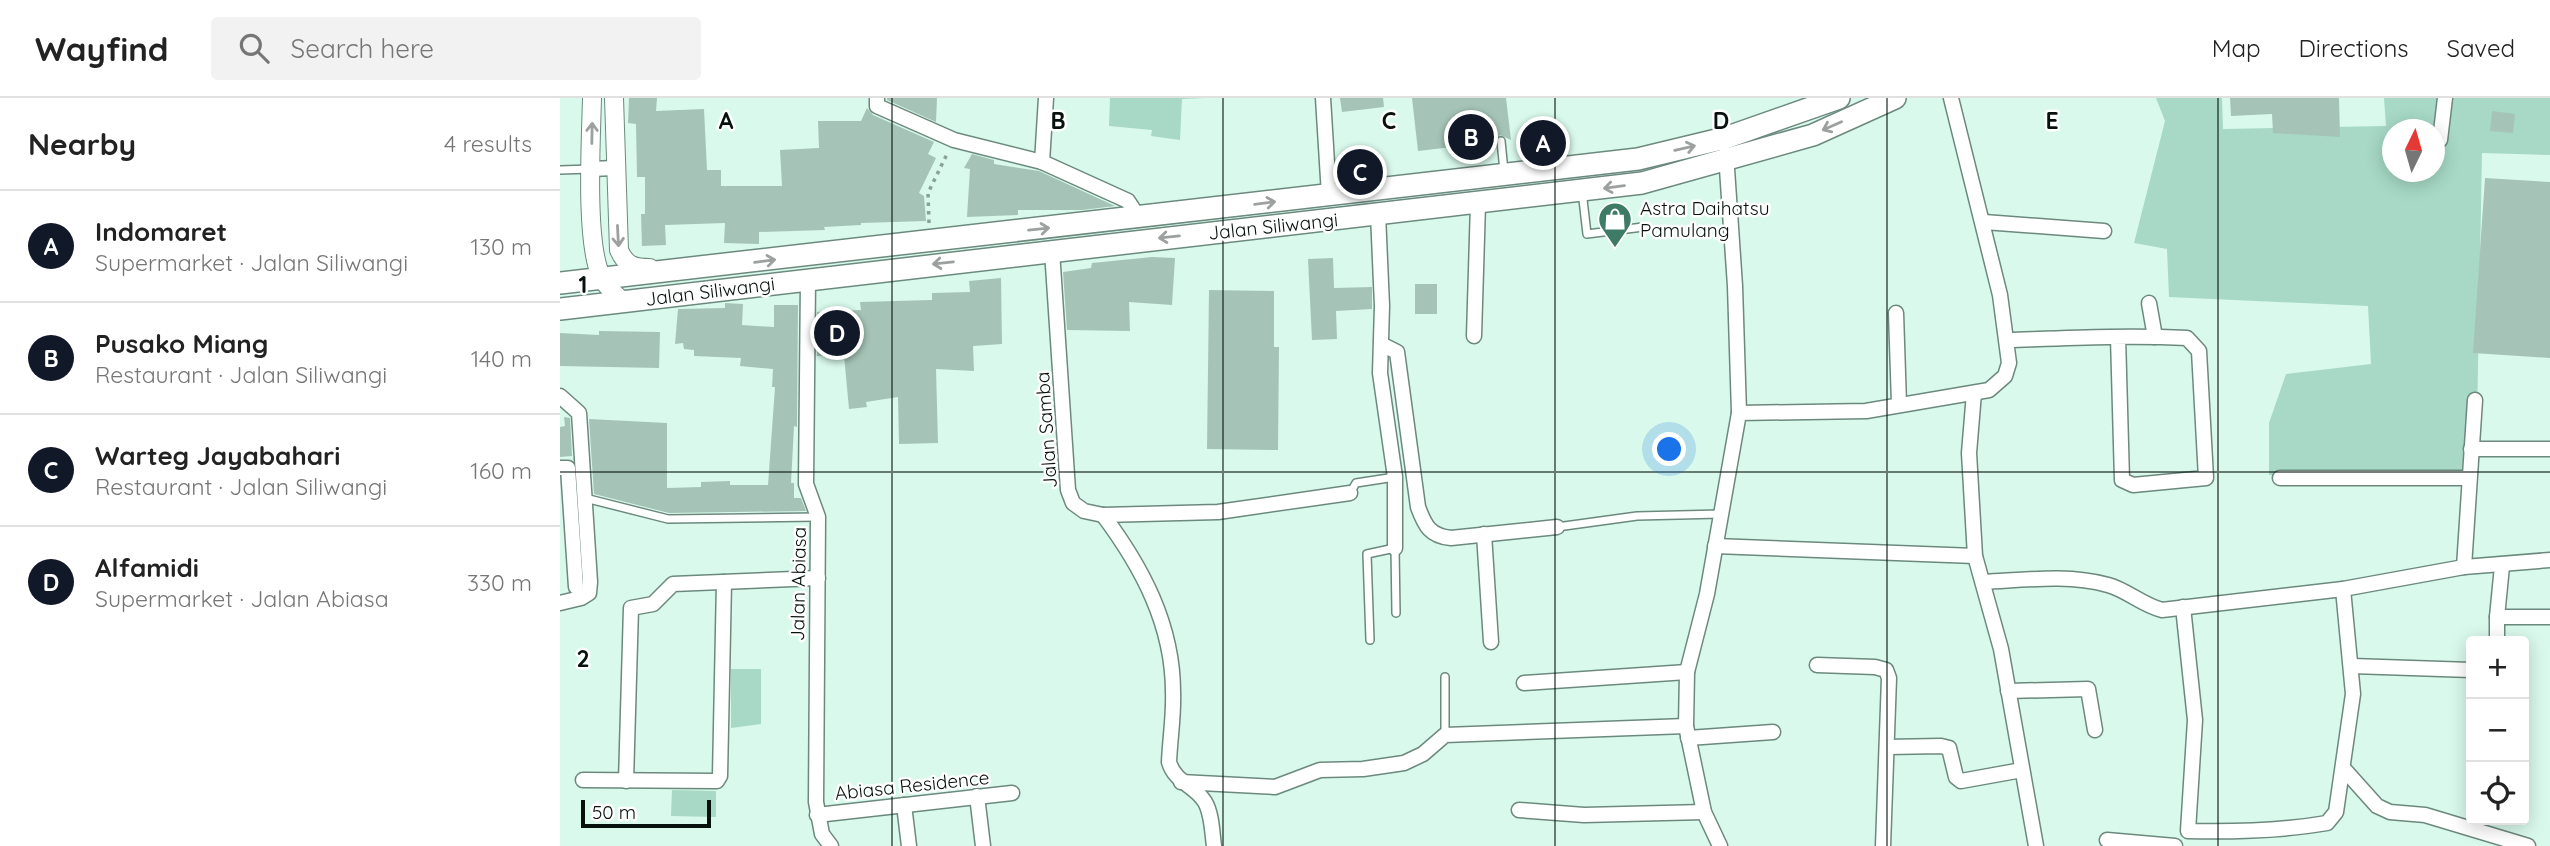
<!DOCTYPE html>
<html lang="en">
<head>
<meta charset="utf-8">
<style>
  body { margin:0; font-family:Quicksand,sans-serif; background:#f2f2f2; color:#222 }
  .controls { position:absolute; right:21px; bottom:21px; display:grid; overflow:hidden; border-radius:7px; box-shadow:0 4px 18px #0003 }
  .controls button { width:63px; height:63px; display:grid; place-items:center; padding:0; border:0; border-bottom:2px solid #e0e0e0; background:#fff; color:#222; font:35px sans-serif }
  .compass { position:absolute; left:1822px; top:21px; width:63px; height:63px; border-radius:50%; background:#fff; box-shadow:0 4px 18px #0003; rotate:5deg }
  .scale { position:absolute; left:21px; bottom:18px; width:130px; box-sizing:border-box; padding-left:7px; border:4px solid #07120e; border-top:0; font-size:19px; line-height:24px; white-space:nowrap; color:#07120e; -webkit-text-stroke:5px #fefefe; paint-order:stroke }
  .you { position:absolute; left:1110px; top:352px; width:24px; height:24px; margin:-18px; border:5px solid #fff; border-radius:50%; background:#1a73e8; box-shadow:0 0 0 10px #1a73e833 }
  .badge { display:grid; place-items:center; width:46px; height:46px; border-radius:50%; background:#111827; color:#fff; font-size:23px; font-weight:700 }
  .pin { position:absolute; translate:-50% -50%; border:4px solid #fff; box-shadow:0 2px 7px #0006 }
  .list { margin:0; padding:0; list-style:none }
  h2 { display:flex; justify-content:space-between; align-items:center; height:91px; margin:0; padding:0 28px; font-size:30px }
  h2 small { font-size:23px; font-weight:400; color:#767676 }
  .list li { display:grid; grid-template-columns:46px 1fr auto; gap:21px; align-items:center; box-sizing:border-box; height:112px; padding:0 28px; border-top:2px solid #e0e0e0 }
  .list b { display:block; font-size:26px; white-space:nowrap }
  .list p { margin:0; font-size:23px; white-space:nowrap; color:#767676 }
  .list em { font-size:23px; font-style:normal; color:#767676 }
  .icon { flex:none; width:38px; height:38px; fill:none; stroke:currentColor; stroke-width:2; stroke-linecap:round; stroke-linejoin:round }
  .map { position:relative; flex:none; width:1990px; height:748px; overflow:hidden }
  header { display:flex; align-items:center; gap:42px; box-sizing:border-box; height:98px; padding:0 35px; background:#fff; border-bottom:2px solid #e0e0e0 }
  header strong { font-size:33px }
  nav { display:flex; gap:38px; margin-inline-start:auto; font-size:24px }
  .search { width:490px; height:63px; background:#f2f2f2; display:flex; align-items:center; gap:18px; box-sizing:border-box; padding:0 24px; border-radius:7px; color:#767676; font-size:26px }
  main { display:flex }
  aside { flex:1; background:#fff }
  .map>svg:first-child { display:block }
  .green { fill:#a7d9c6; fill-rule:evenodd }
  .building { fill:#a5c4b7 }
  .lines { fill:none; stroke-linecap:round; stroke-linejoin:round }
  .service-casing { stroke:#6c897e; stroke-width:10 }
  .minor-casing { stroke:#6c897e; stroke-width:17 }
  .tertiary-casing { stroke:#6c897e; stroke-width:20 }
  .primary-casing { stroke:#6c897e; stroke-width:24 }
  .path { stroke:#89a198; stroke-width:3.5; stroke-dasharray:3.5 5; stroke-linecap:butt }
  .service { stroke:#fff; stroke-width:7 }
  .minor { stroke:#fff; stroke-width:14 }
  .tertiary { stroke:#fff; stroke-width:18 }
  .primary { stroke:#fff; stroke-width:21 }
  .oneway { stroke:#9ca09f }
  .grid { fill:none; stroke:#07120e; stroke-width:2; stroke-opacity:0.55 }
  .labels { text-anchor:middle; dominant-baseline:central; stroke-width:5; stroke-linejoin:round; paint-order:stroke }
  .poi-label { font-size:19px; fill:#07120e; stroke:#fefefe; text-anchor:start }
  .street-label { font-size:19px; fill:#07120e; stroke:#fefefe }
  .grid-label { font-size:23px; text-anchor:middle; font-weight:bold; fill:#07120e; stroke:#fefefe; stroke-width:5; stroke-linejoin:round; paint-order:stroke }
</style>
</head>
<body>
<header>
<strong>Wayfind</strong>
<div class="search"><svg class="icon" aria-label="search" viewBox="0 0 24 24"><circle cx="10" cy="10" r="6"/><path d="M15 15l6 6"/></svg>Search here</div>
<nav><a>Map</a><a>Directions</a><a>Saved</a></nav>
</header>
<main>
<aside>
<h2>Nearby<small>4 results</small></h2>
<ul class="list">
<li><span class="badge">A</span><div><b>Indomaret</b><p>Supermarket · Jalan Siliwangi</p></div><em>130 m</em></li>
<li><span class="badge">B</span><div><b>Pusako Miang</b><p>Restaurant · Jalan Siliwangi</p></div><em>140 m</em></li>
<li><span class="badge">C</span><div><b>Warteg Jayabahari</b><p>Restaurant · Jalan Siliwangi</p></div><em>160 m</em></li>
<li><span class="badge">D</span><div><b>Alfamidi</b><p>Supermarket · Jalan Abiasa</p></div><em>330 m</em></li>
</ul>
</aside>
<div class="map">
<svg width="1990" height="748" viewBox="0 0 1990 748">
  <rect width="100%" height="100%" fill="#d9f9ec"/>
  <g class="green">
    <path d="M 550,0 L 645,0 L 622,1 L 620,42 L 591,38 L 592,32 L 549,28 Z"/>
    <path d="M 1596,0 L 1662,0 L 1663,31 L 1826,28 L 1824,0 L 1990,0 L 1990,57 L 1922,55 L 1916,375 L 1709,377 L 1709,325 L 1726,276 L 1811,266 L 1808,208 L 1609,199 L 1607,151 L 1574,145 L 1605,23 ZM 1832,32 L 1874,32 L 1874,74 L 1832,74 Z"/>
    <path d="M 171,571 L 201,571 L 201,626 L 171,630 Z"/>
    <path d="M 112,692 L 156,693 L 156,719 L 111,718 Z"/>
  </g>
  <g class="building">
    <path d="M 69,0 L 97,0 L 96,13 L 144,11 L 147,72 L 161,72 L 161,88 L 222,88 L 220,52 L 259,50 L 258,23 L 301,23 L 307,10 L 313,17 L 374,44 L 368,56 L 376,60 L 359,95 L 364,98 L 366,123 L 301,125 L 301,127 L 264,129 L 265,132 L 199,134 L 199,146 L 164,145 L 165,125 L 105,127 L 106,147 L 82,148 L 81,116 L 85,116 L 85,79 L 77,79 L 76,26 L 68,25 Z"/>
    <path d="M 327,0 L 377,0 L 376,24 L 327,2 Z"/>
    <path d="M 780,0 L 823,0 L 824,9 L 782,14 Z"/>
    <path d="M 852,0 L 946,0 L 951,42 L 940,37 L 935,44 L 858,53 Z"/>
    <path d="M 1670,0 L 1779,0 L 1780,39 L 1713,35 L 1712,16 L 1671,18 Z"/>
    <path d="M 1932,13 L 1955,16 L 1953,35 L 1930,33 Z"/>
    <path d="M 412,56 L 434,62 L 434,66 L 479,73 L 555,108 L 522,112 L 458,112 L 458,117 L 407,119 L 410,71 L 404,70 Z"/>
    <path d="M 1925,80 L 1990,84 L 1990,260 L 1913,255 Z"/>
    <path d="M 592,159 L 615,160 L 612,207 L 569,204 L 570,233 L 507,232 L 503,174 L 531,170 L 532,165 Z"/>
    <path d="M 773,160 L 774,190 L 812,189 L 812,211 L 776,213 L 777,241 L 752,242 L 748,161 Z"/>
    <path d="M 441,180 L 442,246 L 413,248 L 414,273 L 376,271 L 378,345 L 339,346 L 338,299 L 306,304 L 307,309 L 289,311 L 284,257 L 257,258 L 257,214 L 301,212 L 300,204 L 372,202 L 372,195 L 410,194 L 409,183 Z"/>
    <rect x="855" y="186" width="22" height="30"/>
    <path d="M 649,192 L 714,193 L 714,249 L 719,249 L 718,352 L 647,351 Z"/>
    <path d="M 165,205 L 183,206 L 182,227 L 214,229 L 214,207 L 238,207 L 237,329 L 234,328 L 231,385 L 234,385 L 234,400 L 241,400 L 246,413 L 109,415 L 34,396 L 29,321 L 107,325 L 107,390 L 141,389 L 141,384 L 170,383 L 170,387 L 208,387 L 215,289 L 212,289 L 213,271 L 180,268 L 181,260 L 134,258 L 134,252 L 124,251 L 123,245 L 115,246 L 118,211 L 165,210 Z"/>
    <path d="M 39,233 L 100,234 L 99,270 L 0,268 L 0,235 L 39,237 Z"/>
    <path d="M 4,319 L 10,320 L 12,358 L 0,359 L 0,329 L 5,328 Z"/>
  </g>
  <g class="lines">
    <g class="service-casing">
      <g id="service">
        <path d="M 941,43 L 944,73"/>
        <path d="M 0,72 L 31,71"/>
        <path d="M 1022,93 L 1027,136 L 1083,129"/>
        <path d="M 790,395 L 796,385 L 835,379"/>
        <path d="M 25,400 L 108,421 L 258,419"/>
        <path d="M 997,429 L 1077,418 L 1161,416"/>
        <path d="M 810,542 L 807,456 L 835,450 L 836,515"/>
        <path d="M 885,579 L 885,637"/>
      </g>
    </g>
    <g class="minor-casing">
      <g id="minor">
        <path d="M 317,0 L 317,8 L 394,42 L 482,64 L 568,103 L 579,120"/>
        <path d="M 763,0 L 769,97"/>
        <path d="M 1880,42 L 1885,0"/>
        <path d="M 1166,56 L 1175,188 L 1179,315"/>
        <path d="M 482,64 L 486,0"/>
        <path d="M 31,71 L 54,70"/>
        <path d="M 818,116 L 822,208 L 820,275 L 835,379 L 835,450"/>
        <path d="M 1424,124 L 1544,133"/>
        <path d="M 492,153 L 508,392 L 513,405 L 524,413 L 543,417 L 658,414 L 790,395"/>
        <path d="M 248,181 L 246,386 L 258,419 L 256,704 L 262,736 L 271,748"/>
        <path d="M 1589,205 L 1595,239"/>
        <path d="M 1336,215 L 1339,306"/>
        <path d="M 914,238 L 918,106"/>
        <path d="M 1448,242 C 1507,240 1567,237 1627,240 L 1639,253 L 1646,380 L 1573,387 L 1562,382 L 1558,239"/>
        <path d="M 823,247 L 837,254 L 858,409 C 865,428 870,438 891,440 L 997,429"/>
        <path d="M 1414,295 L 1409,355 L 1415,458 L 1441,551 L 1476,748"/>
        <path d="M 0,298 L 19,315 L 30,484 L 29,495 L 21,500 L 0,505"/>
        <path d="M 1911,351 L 1990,351"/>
        <path d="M 0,370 L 8,370 L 16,489"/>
        <path d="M 1720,380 L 1909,380"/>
        <path d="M 543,417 C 582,469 613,527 613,594 C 614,617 610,640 609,664 C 615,685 635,687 645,704 C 652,716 652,734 654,748"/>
        <path d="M 924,436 L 931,544"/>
        <path d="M 1155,448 L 1415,458"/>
        <path d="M 1942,468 L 1937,519 L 1990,519"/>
        <path d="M 1904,469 L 1915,302"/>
        <path d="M 1424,484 C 1465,482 1508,476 1548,487 C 1567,492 1582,507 1602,512 L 1783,491 L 1904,469 L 1990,462"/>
        <path d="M 1623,509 L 1635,622 L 1628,733 C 1674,734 1721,733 1767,725 L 1776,714 L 1793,596 L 1783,491"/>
        <path d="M 1937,543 L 1937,519"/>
        <path d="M 1257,567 L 1315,569 L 1326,572 L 1329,580 L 1323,748"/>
        <path d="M 1792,568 L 1911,572"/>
        <path d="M 964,585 L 1127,574"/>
        <path d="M 1448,593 L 1528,591 L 1535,632"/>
        <path d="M 1128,640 L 1213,634"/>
        <path d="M 1327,649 L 1381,648 L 1389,650 L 1396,679 L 1401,683 L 1462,672"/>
        <path d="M 1783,670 L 1817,708 L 1830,714 L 1865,717 L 1968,748"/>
        <path d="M 23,682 L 157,683 L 160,678 L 164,484"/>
        <path d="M 66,683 L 71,510 L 93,506 L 113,486 L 258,480"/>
        <path d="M 621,684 L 715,689 L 760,672 L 803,671 L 844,665 L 863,656 L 885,637 L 1126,628"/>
        <path d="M 417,698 L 423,748"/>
        <path d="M 344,707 L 349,748"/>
        <path d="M 959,712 L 1024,717 L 1144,714"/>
        <path d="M 257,717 L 452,695"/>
        <path d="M 1547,742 L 1615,748"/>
        <path d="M 1160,748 L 1144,714 L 1126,628 L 1127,574 L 1147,496 L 1179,315 L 1306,313 L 1429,292 L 1445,278 L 1449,265 L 1440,197 L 1391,0"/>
      </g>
    </g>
    <g class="tertiary-casing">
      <g id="tertiary">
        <path d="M 32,0 C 31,42 25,144 41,178 C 45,188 55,196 62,203"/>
        <path d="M 54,0 L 59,152 C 66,168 74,170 90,170"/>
      </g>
    </g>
    <g class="primary-casing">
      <g id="primary">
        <path d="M 0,185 L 1078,61 L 1165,40 L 1279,0"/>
        <path d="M 0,211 L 1082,85 L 1253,37 L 1335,0"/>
      </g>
    </g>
    <path class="path" d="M 369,125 L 368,95 L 388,54"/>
    <use href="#service" class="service"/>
    <use href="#minor" class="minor"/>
    <use href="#tertiary" class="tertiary"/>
    <use href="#primary" class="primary"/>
  </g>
  <defs><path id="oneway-shaft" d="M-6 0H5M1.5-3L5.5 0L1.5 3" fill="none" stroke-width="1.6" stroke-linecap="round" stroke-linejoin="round" transform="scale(1.75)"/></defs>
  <g class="oneway">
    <use href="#oneway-shaft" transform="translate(1272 28) rotate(156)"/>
    <use href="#oneway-shaft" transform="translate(32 35) rotate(-89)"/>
    <use href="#oneway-shaft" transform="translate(1125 50) rotate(-13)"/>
    <use href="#oneway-shaft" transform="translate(1054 89) rotate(173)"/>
    <use href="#oneway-shaft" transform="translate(705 105) rotate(-7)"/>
    <use href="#oneway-shaft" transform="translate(479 131) rotate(-6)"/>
    <use href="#oneway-shaft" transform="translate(58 138) rotate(87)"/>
    <use href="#oneway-shaft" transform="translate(609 139) rotate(174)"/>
    <use href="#oneway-shaft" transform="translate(205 163) rotate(-7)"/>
    <use href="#oneway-shaft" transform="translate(383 165) rotate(174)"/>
  </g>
  <path class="grid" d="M 332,0 L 332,748M 663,0 L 663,748M 995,0 L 995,748M 1327,0 L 1327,748M 1658,0 L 1658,748M 0,374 L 1990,374"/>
  <defs>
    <g id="shop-pin" transform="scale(1.75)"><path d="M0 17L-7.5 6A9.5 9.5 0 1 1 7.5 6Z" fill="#3e7b66" stroke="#fefefe"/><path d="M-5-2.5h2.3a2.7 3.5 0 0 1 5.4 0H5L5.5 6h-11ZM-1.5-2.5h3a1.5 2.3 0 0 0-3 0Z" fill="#fff"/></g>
  </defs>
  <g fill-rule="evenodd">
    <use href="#shop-pin" x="1055" y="121"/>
  </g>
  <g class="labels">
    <g class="poi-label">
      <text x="1080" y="110">Astra Daihatsu<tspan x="1080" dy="22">Pamulang</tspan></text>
    </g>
    <g class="street-label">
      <text transform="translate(713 128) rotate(-6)">Jalan Siliwangi</text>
      <text transform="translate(150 193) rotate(-7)">Jalan Siliwangi</text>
      <text transform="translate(486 332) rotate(-94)">Jalan Samba</text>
      <text transform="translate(238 486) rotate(-89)">Jalan Abiasa</text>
      <text transform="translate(352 687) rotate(-6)">Abiasa Residence</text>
    </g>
  </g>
  <g class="grid-label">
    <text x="166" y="31">A</text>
    <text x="498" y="31">B</text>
    <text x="829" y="31">C</text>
    <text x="1161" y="31">D</text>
    <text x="1492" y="31">E</text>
    <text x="23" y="195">1</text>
    <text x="23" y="569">2</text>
  </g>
</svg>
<div class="controls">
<button>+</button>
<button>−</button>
<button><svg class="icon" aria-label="locate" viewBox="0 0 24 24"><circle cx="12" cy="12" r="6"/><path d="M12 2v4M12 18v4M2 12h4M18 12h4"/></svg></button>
</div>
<svg class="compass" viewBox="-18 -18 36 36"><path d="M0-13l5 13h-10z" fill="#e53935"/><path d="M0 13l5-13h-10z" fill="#767676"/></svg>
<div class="scale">50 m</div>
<div class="you"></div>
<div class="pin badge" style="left:983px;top:45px">A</div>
<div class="pin badge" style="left:911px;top:39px">B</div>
<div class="pin badge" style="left:800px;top:74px">C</div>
<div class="pin badge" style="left:277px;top:235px">D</div>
</div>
</main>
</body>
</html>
